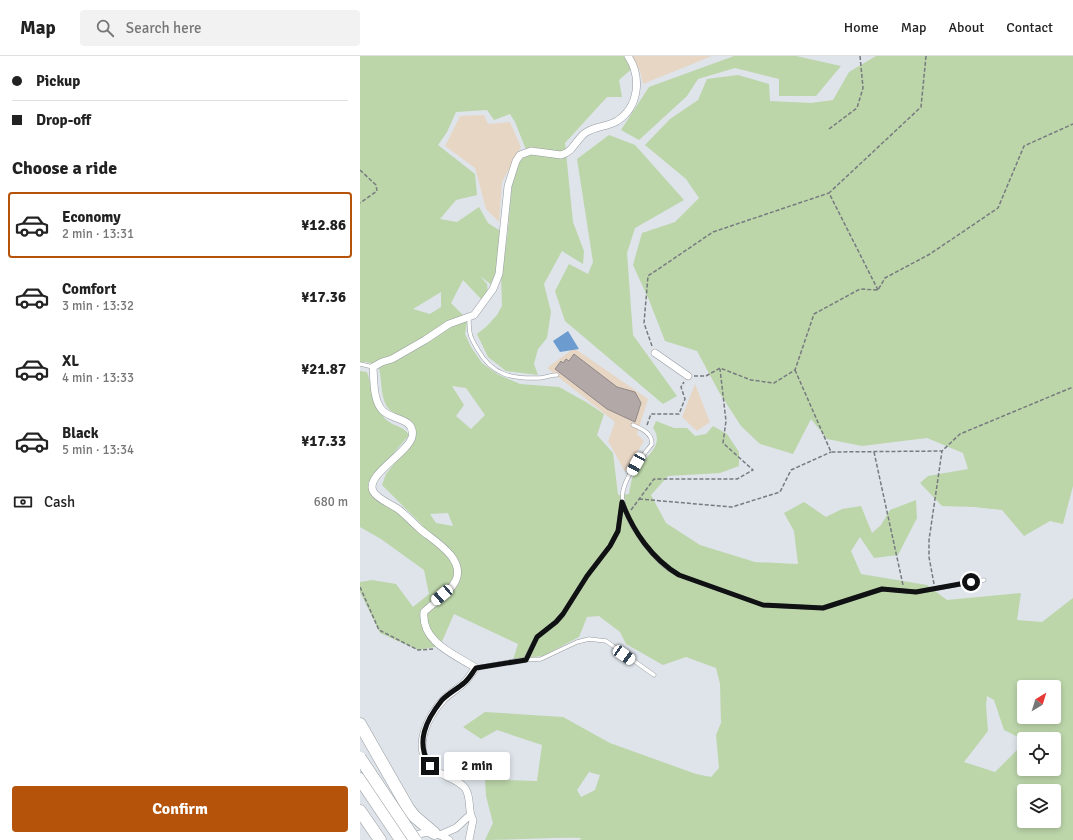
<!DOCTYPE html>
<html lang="en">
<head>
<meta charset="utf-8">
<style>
  body { margin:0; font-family:Signika,sans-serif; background:#f2f2f2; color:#222; height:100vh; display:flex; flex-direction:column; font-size:15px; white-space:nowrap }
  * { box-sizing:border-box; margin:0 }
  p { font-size:13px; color:#767676 }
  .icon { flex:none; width:22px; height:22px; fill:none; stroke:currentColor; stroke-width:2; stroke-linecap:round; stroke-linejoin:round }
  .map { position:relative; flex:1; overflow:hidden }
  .details { display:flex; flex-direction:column; background:#fff; width:360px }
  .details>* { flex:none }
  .guide { display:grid; align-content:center; height:88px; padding:0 12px; background:#fff }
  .needle { width:26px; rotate:38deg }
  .tools { position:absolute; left:657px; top:624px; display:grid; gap:8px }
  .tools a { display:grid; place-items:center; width:44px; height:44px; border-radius:4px; background:#fff; box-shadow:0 2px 6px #0003; font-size:20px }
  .end { position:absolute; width:18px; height:18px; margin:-9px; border:5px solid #0f1113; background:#fff; box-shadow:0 0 0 2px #fff }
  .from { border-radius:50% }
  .bubble { position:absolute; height:28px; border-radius:4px; background:#fff; box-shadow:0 2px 6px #0003; font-size:13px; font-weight:700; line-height:28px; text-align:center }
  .car { position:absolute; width:12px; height:24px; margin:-12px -6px; border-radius:5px; box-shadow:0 0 3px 1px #0007; background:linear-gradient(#fff 24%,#345 0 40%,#fff 0 76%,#345 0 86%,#fff 0) }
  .guide b { display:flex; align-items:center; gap:14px; height:38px; font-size:15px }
  .guide b+b { border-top:1px solid #e0e0e0 }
  .guide i { width:10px; height:10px; background:#222 }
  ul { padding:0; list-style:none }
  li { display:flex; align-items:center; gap:12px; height:66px; margin:0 8px 6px; padding:0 4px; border:2px solid transparent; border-radius:4px }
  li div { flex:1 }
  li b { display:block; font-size:15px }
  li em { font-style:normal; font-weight:700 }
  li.selected { border-color:#b45309 }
  li>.icon { width:36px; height:36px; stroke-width:1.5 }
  h2 { padding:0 12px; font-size:18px; line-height:48px }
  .pay { display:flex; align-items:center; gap:10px; height:44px; padding:0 12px; font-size:15px }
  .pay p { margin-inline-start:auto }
  .cta { display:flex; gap:8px; margin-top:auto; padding:8px 12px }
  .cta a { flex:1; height:46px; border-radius:4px; background:#b45309; color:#fff; font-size:16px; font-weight:700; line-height:46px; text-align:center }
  header { display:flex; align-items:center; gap:24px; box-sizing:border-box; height:56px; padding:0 20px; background:#fff; border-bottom:1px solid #e0e0e0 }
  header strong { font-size:19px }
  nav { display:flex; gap:22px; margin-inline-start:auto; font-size:14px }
  .search { width:280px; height:36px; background:#f2f2f2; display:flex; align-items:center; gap:10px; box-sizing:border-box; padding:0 14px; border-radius:4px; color:#767676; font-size:15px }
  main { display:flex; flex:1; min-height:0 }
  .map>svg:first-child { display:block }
</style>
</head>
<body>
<header>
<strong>Map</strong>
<div class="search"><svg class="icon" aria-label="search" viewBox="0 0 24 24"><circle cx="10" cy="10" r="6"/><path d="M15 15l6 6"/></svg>Search here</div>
<nav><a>Home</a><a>Map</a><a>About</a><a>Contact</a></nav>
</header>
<main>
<section class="details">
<div class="guide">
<b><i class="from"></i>Pickup</b>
<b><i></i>Drop-off</b>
</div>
<h2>Choose a ride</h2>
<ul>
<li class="selected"><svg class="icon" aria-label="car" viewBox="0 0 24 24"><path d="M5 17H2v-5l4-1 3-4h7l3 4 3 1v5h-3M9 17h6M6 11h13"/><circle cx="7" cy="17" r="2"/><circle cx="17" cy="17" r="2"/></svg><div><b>Economy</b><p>2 min · 13:31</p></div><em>¥12.86</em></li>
<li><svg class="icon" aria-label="car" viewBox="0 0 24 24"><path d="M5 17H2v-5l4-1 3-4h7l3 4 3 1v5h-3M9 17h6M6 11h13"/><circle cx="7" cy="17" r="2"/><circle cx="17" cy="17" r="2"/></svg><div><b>Comfort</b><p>3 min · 13:32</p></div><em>¥17.36</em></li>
<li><svg class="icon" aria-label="car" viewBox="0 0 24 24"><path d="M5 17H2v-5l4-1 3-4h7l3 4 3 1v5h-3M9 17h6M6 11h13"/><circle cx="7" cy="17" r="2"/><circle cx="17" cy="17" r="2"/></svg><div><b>XL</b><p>4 min · 13:33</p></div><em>¥21.87</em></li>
<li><svg class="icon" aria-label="car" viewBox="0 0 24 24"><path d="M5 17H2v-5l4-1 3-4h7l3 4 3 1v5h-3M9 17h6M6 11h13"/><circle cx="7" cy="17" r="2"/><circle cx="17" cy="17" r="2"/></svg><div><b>Black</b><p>5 min · 13:34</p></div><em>¥17.33</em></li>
</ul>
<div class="pay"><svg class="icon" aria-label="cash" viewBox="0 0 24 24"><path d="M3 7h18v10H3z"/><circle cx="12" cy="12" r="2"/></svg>Cash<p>680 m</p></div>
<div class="cta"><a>Confirm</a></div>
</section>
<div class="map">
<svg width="713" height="784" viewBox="0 0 713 784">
  <rect width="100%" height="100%" fill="#dee4ea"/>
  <path fill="#e8d6c5" d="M271,0H352L283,28L280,15Z
    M124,59L128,68L150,66L161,91L142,126L139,166L126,153L115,112L85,90L100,60Z
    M214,292L288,343L277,378L284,385L265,416L248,385L255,366L187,312Z
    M335,328L350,366L337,375L322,361Z"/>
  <path fill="#bcd5a9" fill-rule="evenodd" d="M0,0H266L274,11L259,24L262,41H247L205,87L213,166L224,195L223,208L202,195L184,228L191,256L187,282L178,293L174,308L178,319L146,315L128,301L117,278L127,270L137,259L142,250L141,218L147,183L152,127L161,100L167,96L155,66L150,58L134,64L127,54L96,56L87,76L78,89L115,118L117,139L96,144L80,163L97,166L119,151L128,167L142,176L140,208L133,230L120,220L127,228L128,237L121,243L103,224L91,247L105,261L107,266L105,278L111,291L122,307L137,318L160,328L199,331L226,346L244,358L237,379L253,397L258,439L269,438C270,432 271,425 273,420C280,403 307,391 293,372L296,365L314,372H327L335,380L346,378L353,370L367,378L379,396V410L360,417L308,420L291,439L306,467L340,489L395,506L438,508L434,475L424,457L444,446L466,461L482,453L501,450L512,477L521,469L530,454L556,444L557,462L538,499L514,502L500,481L491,495L501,518L567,529L587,544L661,537L657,564L682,566L713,542V784H219L222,782C189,781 157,784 125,784L133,767L126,740L125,723L177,725L182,689L137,674L121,683L103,671L125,656L203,661L250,687L336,718L351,721L359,712L356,679L361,667L360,628L356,612L326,601L303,609L266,588L260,576L239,560L227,561L219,581L183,600L153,604L158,588L94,558L80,590L58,594L20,577L0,536V526L12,524L36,528L53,551L69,538L64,514L21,483L0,471V315L7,316C12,331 15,356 28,365C37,372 42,369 49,379L8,427L12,441L59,470H63L22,429L26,418L56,380L53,369C46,364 38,360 31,355C19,345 23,323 18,309L6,306H0ZM81,236V251L70,258L53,253ZM92,330L106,332L125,359L111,373L96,360L104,349ZM88,457L93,470L76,467L70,458ZM664,631H694V661H664ZM627,640L634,644L644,674L664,684L694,683V713H664V687L635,716L604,706L628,675L626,649ZM229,716L240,719L235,734L221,741L217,734ZM664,735H694V765H664Z
    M374,0H436L481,10L456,40H419V23L375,12L338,23L327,40L279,84L261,74L289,31Z
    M516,0H713V430L703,468L690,465L664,480L642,454L614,451L582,450L560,427L568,420L608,413L603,397L567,382L502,390L467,383L451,363L433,398L400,388L381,370L359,336L337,295L305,285L289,244L273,209L282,177L315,166L339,142L326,123L285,89L310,63L338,44L347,23L378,19L409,28L410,45L451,47L473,44L489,16Z
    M249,79L275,89L324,144L275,172L267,197L273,279L317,340L303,348L205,265L195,235L209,208L228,218L233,206L217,103Z"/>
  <path fill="#6c9bcf" d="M208,275L219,293L200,296L193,285Z"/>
  <path fill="#b1a8a7" stroke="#908886" d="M214,298L257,331L275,336L281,347L275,366L247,353L195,313L201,305L203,307L206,303L209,305Z"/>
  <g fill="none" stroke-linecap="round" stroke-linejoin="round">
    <defs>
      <path id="service" d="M109,262C109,267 109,272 110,277C111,283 115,289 118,294C132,319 152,323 179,322C186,322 191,318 197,319
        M0,308L13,311
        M273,369C282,373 292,377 292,388C281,402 267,417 263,435C258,457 289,497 306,511C310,514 315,517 319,519L403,549L463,552L522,533L556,536L624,524
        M165,604L177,581L196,566L203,558L227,520L250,490L258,475L262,447
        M116,612L159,604L181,603L217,586L229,583L246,585L294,619"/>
      <path id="minor" d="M295,297L328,320
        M80,779L96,772L110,759
        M50,782C63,774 77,776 89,784
        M109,784L113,764C107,754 112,742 105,732C96,721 78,720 69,709C53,689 68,660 84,643C90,637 98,633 105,626C109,622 112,616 116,612C94,598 61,586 64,556C74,546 90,537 96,524C105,502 74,485 60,473C53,467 46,459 38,453C31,448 17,443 13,435C5,419 48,397 52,381C56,362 32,364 23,355C13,345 14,325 13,311L22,306L32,303L65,284L89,268L114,259L133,233L139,218L148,130L156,105L160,99L171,95L201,99C213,96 216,84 225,77C235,70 247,71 257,65C279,51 282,21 268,0"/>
      <path id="trunk" d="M0,668L48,752L54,760L74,777
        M0,723L41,784
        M0,755L20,784"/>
    </defs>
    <use href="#service" stroke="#969ba0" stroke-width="4.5"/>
    <use href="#minor" stroke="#969ba0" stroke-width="8"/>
    <use href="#trunk" stroke="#969ba0" stroke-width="13"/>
    <path stroke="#777b7f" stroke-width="1.5" stroke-dasharray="4 2" stroke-linecap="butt" d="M469,73L497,52L503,32L500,0
      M0,114L16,129L17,135L0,147
      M518,234L469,137L561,51L566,0
      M292,290L284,267L288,220L353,176L469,137
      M435,314L471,396L582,395L600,378L713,331
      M334,320H346L360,312L391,324L414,327L435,314L454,258L500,233L518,234L525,222L570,198L638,152L664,90L713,68
      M287,369L291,358H319L325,343L321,331L324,326
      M514,396L543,529
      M279,443L372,451L420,436L431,414L471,396
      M271,454L294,423H377L393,414L363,387L366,365L360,313
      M574,528L569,501V484L582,395
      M0,531L19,574L58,594L73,593"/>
    <use href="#service" stroke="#fff" stroke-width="3.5"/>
    <use href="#minor" stroke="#fff" stroke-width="7"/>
    <use href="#trunk" stroke="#fff" stroke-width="12"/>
    <defs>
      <path id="trunk-bridge" d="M0,702L55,784"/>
    </defs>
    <use href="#trunk-bridge" stroke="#969ba0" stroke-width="13" stroke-linecap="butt"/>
    <use href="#trunk-bridge" stroke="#fff" stroke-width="12"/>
  </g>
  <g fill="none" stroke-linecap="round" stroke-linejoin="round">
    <path stroke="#0f1113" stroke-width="5" d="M70,710C55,686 66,664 82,644C89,637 97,633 104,627C109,623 112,617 116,612L166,604L177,581L196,566L203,558L227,520L250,490L258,475L262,446C273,475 292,503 319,519L403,549L463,552L522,533L556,536L611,526"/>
  </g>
</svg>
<div class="tools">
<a><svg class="needle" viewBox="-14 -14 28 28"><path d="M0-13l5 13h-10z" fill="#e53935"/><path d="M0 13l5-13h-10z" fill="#767676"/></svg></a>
<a><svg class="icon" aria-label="locate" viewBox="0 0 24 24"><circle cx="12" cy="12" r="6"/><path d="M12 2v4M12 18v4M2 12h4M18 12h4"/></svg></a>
<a><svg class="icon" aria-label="layers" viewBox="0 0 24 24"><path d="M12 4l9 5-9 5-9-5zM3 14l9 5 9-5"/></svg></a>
</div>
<i class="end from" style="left:611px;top:526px"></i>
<i class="end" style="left:70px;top:710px"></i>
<div class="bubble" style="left:84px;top:696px;width:66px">2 min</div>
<i class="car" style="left:276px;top:408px;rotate:209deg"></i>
<i class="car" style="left:82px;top:539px;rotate:229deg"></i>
<i class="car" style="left:264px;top:599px;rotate:125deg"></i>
</div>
</main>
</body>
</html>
